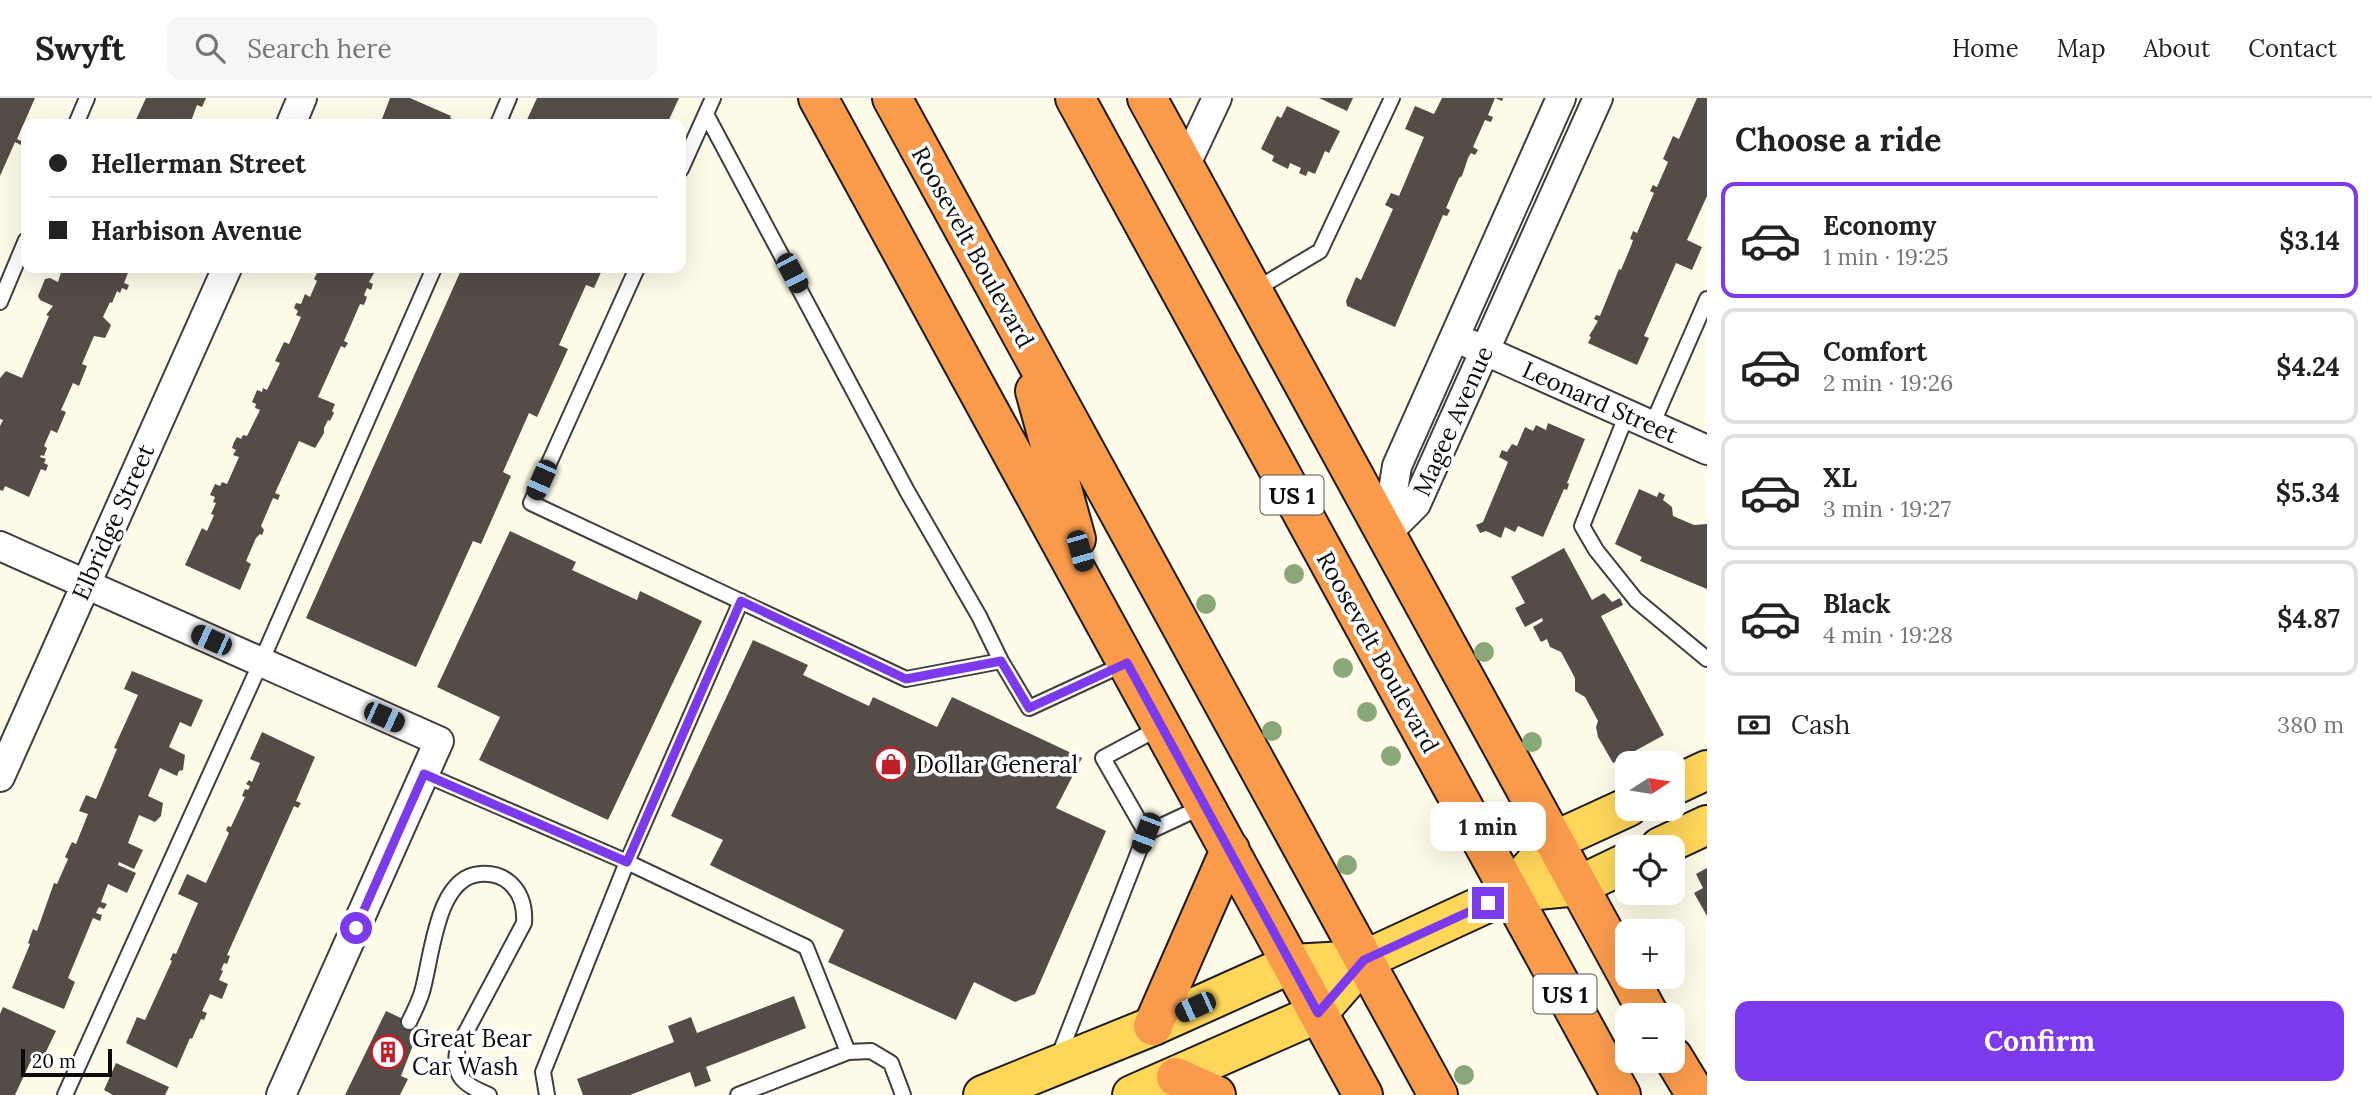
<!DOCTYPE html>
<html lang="en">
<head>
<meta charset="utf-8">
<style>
  body { margin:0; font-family:Lora,serif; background:#f6f6f6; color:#222; height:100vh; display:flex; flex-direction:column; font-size:26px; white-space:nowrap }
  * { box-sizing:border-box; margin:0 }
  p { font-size:23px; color:#767676 }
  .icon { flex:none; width:38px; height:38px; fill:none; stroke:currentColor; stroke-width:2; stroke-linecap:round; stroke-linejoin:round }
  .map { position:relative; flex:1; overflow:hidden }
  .details { display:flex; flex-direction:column; background:#fff; width:665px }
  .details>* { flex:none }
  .banner { position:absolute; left:21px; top:21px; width:665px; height:154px; border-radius:14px; box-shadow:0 7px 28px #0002; display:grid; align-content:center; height:154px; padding:0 28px; background:#fff }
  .needle { width:46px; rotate:78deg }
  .tools { position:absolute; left:1615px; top:653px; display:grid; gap:14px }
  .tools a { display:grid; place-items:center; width:70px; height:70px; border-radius:14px; background:#fff; box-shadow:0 7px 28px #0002; font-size:35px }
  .scale { position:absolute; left:21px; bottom:18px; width:91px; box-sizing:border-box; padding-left:7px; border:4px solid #0b0b0b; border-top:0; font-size:19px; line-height:24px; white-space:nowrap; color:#0b0b0b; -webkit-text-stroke:5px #fff; paint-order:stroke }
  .end { position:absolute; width:32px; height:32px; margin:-16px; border:9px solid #7c3aed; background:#fff; box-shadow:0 0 0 4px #fff }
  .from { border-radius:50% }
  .bubble { position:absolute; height:49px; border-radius:14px; background:#fff; box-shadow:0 7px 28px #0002; font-size:23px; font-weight:800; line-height:49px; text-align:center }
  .car { position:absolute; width:21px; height:42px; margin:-21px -10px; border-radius:9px; box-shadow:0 0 5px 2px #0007; background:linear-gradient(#222 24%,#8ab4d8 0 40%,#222 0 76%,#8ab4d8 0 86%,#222 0) }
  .banner b { display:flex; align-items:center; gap:24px; height:66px; font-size:26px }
  .banner b+b { border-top:2px solid #e0e0e0 }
  .banner i { width:18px; height:18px; background:#222 }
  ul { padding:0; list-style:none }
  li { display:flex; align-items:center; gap:21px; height:116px; margin:0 14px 10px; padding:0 14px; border:4px solid #e0e0e0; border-radius:14px }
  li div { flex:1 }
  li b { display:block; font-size:26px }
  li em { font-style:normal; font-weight:800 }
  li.current { border-color:#7c3aed }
  li>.icon { width:63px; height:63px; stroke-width:1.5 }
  h2 { padding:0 28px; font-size:32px; line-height:84px }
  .pay { display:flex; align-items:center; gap:18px; height:77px; padding:0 28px; font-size:26px }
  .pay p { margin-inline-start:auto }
  .primary-button { display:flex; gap:14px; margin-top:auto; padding:14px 28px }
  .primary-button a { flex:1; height:80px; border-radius:14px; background:#7c3aed; color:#fff; font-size:28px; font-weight:800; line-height:80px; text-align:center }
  header { display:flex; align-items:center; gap:42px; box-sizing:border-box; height:98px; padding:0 35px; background:#fff; border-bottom:2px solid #e0e0e0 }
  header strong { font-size:33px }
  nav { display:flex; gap:38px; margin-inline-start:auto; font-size:24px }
  .search { width:490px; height:63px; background:#f6f6f6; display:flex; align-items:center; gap:18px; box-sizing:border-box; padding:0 24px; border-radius:14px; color:#767676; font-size:26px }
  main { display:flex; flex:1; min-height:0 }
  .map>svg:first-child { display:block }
</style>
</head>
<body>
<header>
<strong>Swyft</strong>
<div class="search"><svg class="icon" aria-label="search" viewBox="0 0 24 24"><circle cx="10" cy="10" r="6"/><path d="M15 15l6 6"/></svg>Search here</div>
<nav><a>Home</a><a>Map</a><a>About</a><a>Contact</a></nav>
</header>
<main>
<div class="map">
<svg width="1707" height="997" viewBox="0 0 1707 997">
  <rect width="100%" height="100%" fill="#fffbe9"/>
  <path fill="#544c47" d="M0,0H35L17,41L23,44L21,47L15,44L0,78Z
    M146,0H206L202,9L197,7L190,26H134Z
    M390,0H410L451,18L450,20L463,26H386L387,23L382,21Z
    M537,0H679L667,26H525Z
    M1319,0H1353L1347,13Z
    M1442,0H1503L1502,3L1495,0L1488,17L1493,19L1491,24L1485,22L1473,49L1478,52L1475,57L1471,55L1468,60L1462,78L1459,80L1446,110L1450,112L1447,118L1443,117L1395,229L1347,208L1346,203L1356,179L1361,182L1393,111L1385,107L1391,95L1399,98L1424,39L1405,31L1415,8L1434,16Z
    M1697,0H1707V98L1687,142L1702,149L1692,172L1676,165L1644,238L1649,240L1637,267L1588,245L1591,239L1589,238L1598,223L1594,221L1596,217L1600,218L1619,171L1621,172L1631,148L1633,142L1630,141L1633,133L1637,135L1654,95L1650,93L1653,87L1657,89L1668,64L1663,61L1673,38L1679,41Z
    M1287,8L1340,33L1329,55L1325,53L1315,76L1308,73L1306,78L1299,75L1301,70L1290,65L1288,71L1272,63L1274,58L1261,51L1277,18L1281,20Z
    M71,170H125L123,173L128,175L124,185L129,187L127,192L122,190L120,195L117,193L112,205L110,204L103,219L111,227L108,234L105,240L94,238L82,266L87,268L79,288L73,285L61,312L66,314L57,335L51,332L44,348L47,350L44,358L41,357L40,359L46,361L44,365L48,367L46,373L41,371L29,399L5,388L3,393L0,392V328L3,322L0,321V280L6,273L22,280L49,218L46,217L53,208L40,202L38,198L45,181L50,180L58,184L62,171L69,174Z
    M315,170H377L369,184L373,186L371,192L367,190L364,197L367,199L364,207L360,206L344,243L348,245L345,250L341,248L318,299L335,306L332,313L334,315L330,323L328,322L324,330V335L315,350L299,343L275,395L280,397L278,402L273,400L261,428L264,432L262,437L260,436L256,440L246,463L251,466L240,492L185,467L202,430L207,433L214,417L211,416L216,405L213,404L215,399L210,397L215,386L220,388L222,384L227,386L239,359L233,357L236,352L232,350L234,344L237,339L241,341L243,337L247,338L260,312L255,310L256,306L252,304L257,292L262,294L263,290L267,292L280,265L275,263L284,244L289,246L301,219L296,217L298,213L294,210L296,205L301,206L305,196L310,199L317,183L314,181L318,173H321Z
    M462,170H603L594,190L586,187L559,247L568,251L537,319L529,315L503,374L511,378L481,446L473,443L416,569L306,520Z
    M1548,325L1585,341L1567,385L1569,386L1567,392L1564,391L1543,439L1518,428L1515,434L1505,429L1501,440L1486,433L1480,435L1476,427L1483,424L1508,364L1499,359L1502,352L1507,354L1512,346L1517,348L1525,329L1533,333L1536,327L1546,332Z
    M1639,391L1657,399L1659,394L1665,397L1663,402L1672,409L1673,418L1694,427L1707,426V491L1640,463L1642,459L1615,446Z
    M510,433L576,464L572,472L637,502L640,493L702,523L608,722L479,662L500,619L437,589Z
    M1564,450L1592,502L1604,495L1612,504L1620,500L1623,507L1601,518L1664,637L1613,665L1598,639L1596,629L1598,623L1585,599L1575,593V580L1561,554L1550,549L1547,541L1541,544L1533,529L1543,523L1542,520L1525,529L1515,510L1525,505L1511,479Z
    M753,542L808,567L803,577L869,608L873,599L937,629L952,599L1082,660L1056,710L1106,733L1035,896L1015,904L974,884L956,922L828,864L844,832L710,767L723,742L671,718Z
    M132,573L203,602L191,629L180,624L169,649L185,657L183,672L179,673L177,678L160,670L148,698L163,705L161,718L155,724L139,717L128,745L143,752L134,771L119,764L118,767L136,775L127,795L108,786L101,804L107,806L104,811L99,809L96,815L102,817L100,823L93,820L68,880L75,884L64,911L12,890L30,846L28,845L33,831L37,833L54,785L57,786L68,761L65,759L72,744L76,746L88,716L79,713L86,697L96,701L117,651L114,650L138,597L124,591Z
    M262,634L315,659L296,703L301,705L298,710L294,708L227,857L230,858L227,866L224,865L221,872L223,873L219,882L228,886L222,901L210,896L202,913L207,915L204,922L201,921L192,941L190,940L177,970L126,945L137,919L145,922L172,863L170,862L173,855L176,856L198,805L178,796L187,776L206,785L229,735L226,732L228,728L231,729L245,699L242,698L245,691L248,692L250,688L246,686L249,682L252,684L260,665L250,661Z
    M1707,770V818L1694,795L1703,790L1696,776Z
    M794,898L806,930L706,969L711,983L695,989L690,974L630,997H583L577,981L674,944L668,928L691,919L697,935Z
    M3,909L56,933L43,960L34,956L15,997H0V916Z
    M386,913L420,929L401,978L408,981L400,997H345Z
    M116,965L169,989L165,997H113L104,992Z"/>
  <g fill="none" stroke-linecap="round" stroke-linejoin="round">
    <defs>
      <path id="lane" d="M76,26L87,0
        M498,26L509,0
        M681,71L713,0
        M637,170L531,405L906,581L1001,563L979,518L907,393L706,16
        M1253,193L1320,153L1392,0
        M0,204L26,142
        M1627,316L1582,428L1596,452L1636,502L1707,561
        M1652,327L1707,201
        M1001,563L1029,610L1124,566
        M424,676L627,764L741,503
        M1146,735L1103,660L1161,629
        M409,924C414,914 419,904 422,894C432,860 436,779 480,776C491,775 502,778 510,785C522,796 525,810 524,825L458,949C451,978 464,987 489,997
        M848,954L871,953L891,965L903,997
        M1058,960L1146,735L1204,708
        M65,997L261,564L434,170
        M547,997L543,974L627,764L806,849L848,954L738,997"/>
      <path id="street" d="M291,26L302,0
        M1185,68L1217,0
        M1470,246L1707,352
        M1386,436L1416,406L1598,0
        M1386,436L1397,368L1561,0
        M0,448L439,643L281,997
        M0,679L227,170"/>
      <path id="primary" d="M1673,688L1707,672
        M1660,749L1707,727
        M1509,795L1554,743L1628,709
        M983,997L1153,928L1291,866L1364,862L1509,795L1578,788L1628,764
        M1132,997L1318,915L1364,862"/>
      <path id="highway" d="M818,0L1363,997
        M892,0L1438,997
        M1075,0L1621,997
        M1147,0L1628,878
        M1035,293L1076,441
        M1628,878L1649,917
        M1153,928L1230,752
        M1673,959L1696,997
        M1176,979L1216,997"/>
    </defs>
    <use href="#lane" stroke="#3e3e3e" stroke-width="18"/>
    <use href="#street" stroke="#3e3e3e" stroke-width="32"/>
    <use href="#primary" stroke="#1c1c1c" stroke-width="42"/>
    <use href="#highway" stroke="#1c1c1c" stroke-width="42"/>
    <use href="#lane" stroke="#fff" stroke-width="14"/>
    <use href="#street" stroke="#fff" stroke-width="28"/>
    <use href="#primary" stroke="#fed65a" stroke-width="38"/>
    <use href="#highway" stroke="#fa9b4c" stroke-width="38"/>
  </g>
  <g fill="#8aa877">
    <circle cx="1294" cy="476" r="10"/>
    <circle cx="1206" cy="506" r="10"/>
    <circle cx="1484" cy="554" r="10"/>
    <circle cx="1343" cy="570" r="10"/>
    <circle cx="1367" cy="614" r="10"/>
    <circle cx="1272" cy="633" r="10"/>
    <circle cx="1532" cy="644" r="10"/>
    <circle cx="1391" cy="658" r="10"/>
    <circle cx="1347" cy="767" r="10"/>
    <circle cx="1464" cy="977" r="10"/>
  </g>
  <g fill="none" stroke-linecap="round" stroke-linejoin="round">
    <path stroke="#7c3aed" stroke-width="9" d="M356,830L424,676L627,764L741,503L906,581L1001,563L1029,610L1127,565L1318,915L1364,862L1488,805"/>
  </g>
  <defs>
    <symbol id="shop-ring" viewBox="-11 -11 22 22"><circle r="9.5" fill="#fff" stroke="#bf1f27" stroke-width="1.5"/><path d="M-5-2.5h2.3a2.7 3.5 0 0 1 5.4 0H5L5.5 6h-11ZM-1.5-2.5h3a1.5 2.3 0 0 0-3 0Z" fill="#bf1f27"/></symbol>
    <symbol id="building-ring" viewBox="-11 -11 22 22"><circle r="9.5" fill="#fff" stroke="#bf1f27" stroke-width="1.5"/><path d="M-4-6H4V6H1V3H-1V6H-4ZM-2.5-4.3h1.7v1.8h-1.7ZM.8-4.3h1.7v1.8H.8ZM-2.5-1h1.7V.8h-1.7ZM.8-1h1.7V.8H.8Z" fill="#bf1f27"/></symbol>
  </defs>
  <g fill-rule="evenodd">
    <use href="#shop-ring" x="872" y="647" width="38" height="38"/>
    <use href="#building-ring" x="369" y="935" width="38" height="38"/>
  </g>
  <g text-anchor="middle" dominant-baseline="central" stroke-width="7" stroke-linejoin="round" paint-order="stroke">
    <g fill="#fff" stroke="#545454" stroke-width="2">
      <rect x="1260.5" y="377.5" width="63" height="39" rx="5"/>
      <rect x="1533.5" y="876.5" width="63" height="39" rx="5"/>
    </g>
    <g font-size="23" font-weight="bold" fill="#0b0b0b">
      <text x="1292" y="397">US 1</text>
      <text x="1565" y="896">US 1</text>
    </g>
    <g font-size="24" fill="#0b0b0b" stroke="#fff">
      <text transform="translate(973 149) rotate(61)">Roosevelt Boulevard</text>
      <text transform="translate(1600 304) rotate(24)">Leonard Street</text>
      <text transform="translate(1453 323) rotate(-66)">Magee Avenue</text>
      <text transform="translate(113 424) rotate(-66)">Elbridge Street</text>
      <text transform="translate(1378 554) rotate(61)">Roosevelt Boulevard</text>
    </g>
    <g font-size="24" fill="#0b0b0b" stroke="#fff" text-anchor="start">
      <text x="916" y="666">Dollar General</text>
      <text x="412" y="940">Great Bear<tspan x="412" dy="28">Car Wash</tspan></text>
    </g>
  </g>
</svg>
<div class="tools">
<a><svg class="needle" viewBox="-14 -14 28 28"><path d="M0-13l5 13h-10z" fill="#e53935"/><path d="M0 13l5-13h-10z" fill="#767676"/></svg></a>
<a><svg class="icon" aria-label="locate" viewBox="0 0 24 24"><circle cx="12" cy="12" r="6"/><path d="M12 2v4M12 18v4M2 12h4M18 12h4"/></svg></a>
<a>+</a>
<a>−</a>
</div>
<div class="scale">20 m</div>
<i class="end from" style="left:356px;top:830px"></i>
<i class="end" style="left:1488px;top:805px"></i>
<div class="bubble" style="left:1430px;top:704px;width:116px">1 min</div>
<i class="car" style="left:792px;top:175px;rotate:152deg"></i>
<i class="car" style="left:541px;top:382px;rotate:204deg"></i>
<i class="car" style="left:1080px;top:453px;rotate:164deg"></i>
<i class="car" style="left:211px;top:542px;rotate:294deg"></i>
<i class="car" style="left:384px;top:619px;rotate:114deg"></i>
<i class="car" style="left:1146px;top:735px;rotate:201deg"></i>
<i class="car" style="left:1195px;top:909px;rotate:246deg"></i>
<div class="banner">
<b><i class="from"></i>Hellerman Street</b>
<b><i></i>Harbison Avenue</b>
</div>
</div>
<section class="details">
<h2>Choose a ride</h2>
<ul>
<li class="current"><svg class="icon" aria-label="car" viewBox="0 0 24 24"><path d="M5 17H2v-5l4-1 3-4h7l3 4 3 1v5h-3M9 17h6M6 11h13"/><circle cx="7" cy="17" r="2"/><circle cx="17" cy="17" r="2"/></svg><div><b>Economy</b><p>1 min · 19:25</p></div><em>$3.14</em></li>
<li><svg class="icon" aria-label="car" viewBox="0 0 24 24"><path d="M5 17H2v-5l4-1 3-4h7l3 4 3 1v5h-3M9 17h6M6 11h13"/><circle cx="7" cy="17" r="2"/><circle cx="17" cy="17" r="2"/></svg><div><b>Comfort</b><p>2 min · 19:26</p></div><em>$4.24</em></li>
<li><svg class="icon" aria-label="car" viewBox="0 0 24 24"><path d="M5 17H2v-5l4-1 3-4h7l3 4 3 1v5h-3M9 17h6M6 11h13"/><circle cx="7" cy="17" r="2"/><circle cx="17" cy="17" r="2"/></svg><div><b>XL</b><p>3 min · 19:27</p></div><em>$5.34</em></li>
<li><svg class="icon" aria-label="car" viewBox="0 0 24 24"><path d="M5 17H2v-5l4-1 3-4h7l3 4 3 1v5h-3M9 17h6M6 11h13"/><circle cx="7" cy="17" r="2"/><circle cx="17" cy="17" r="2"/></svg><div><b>Black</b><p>4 min · 19:28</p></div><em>$4.87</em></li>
</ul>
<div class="pay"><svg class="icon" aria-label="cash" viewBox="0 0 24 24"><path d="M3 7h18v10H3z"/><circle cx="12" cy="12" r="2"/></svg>Cash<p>380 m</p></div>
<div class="primary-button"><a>Confirm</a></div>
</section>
</main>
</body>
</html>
